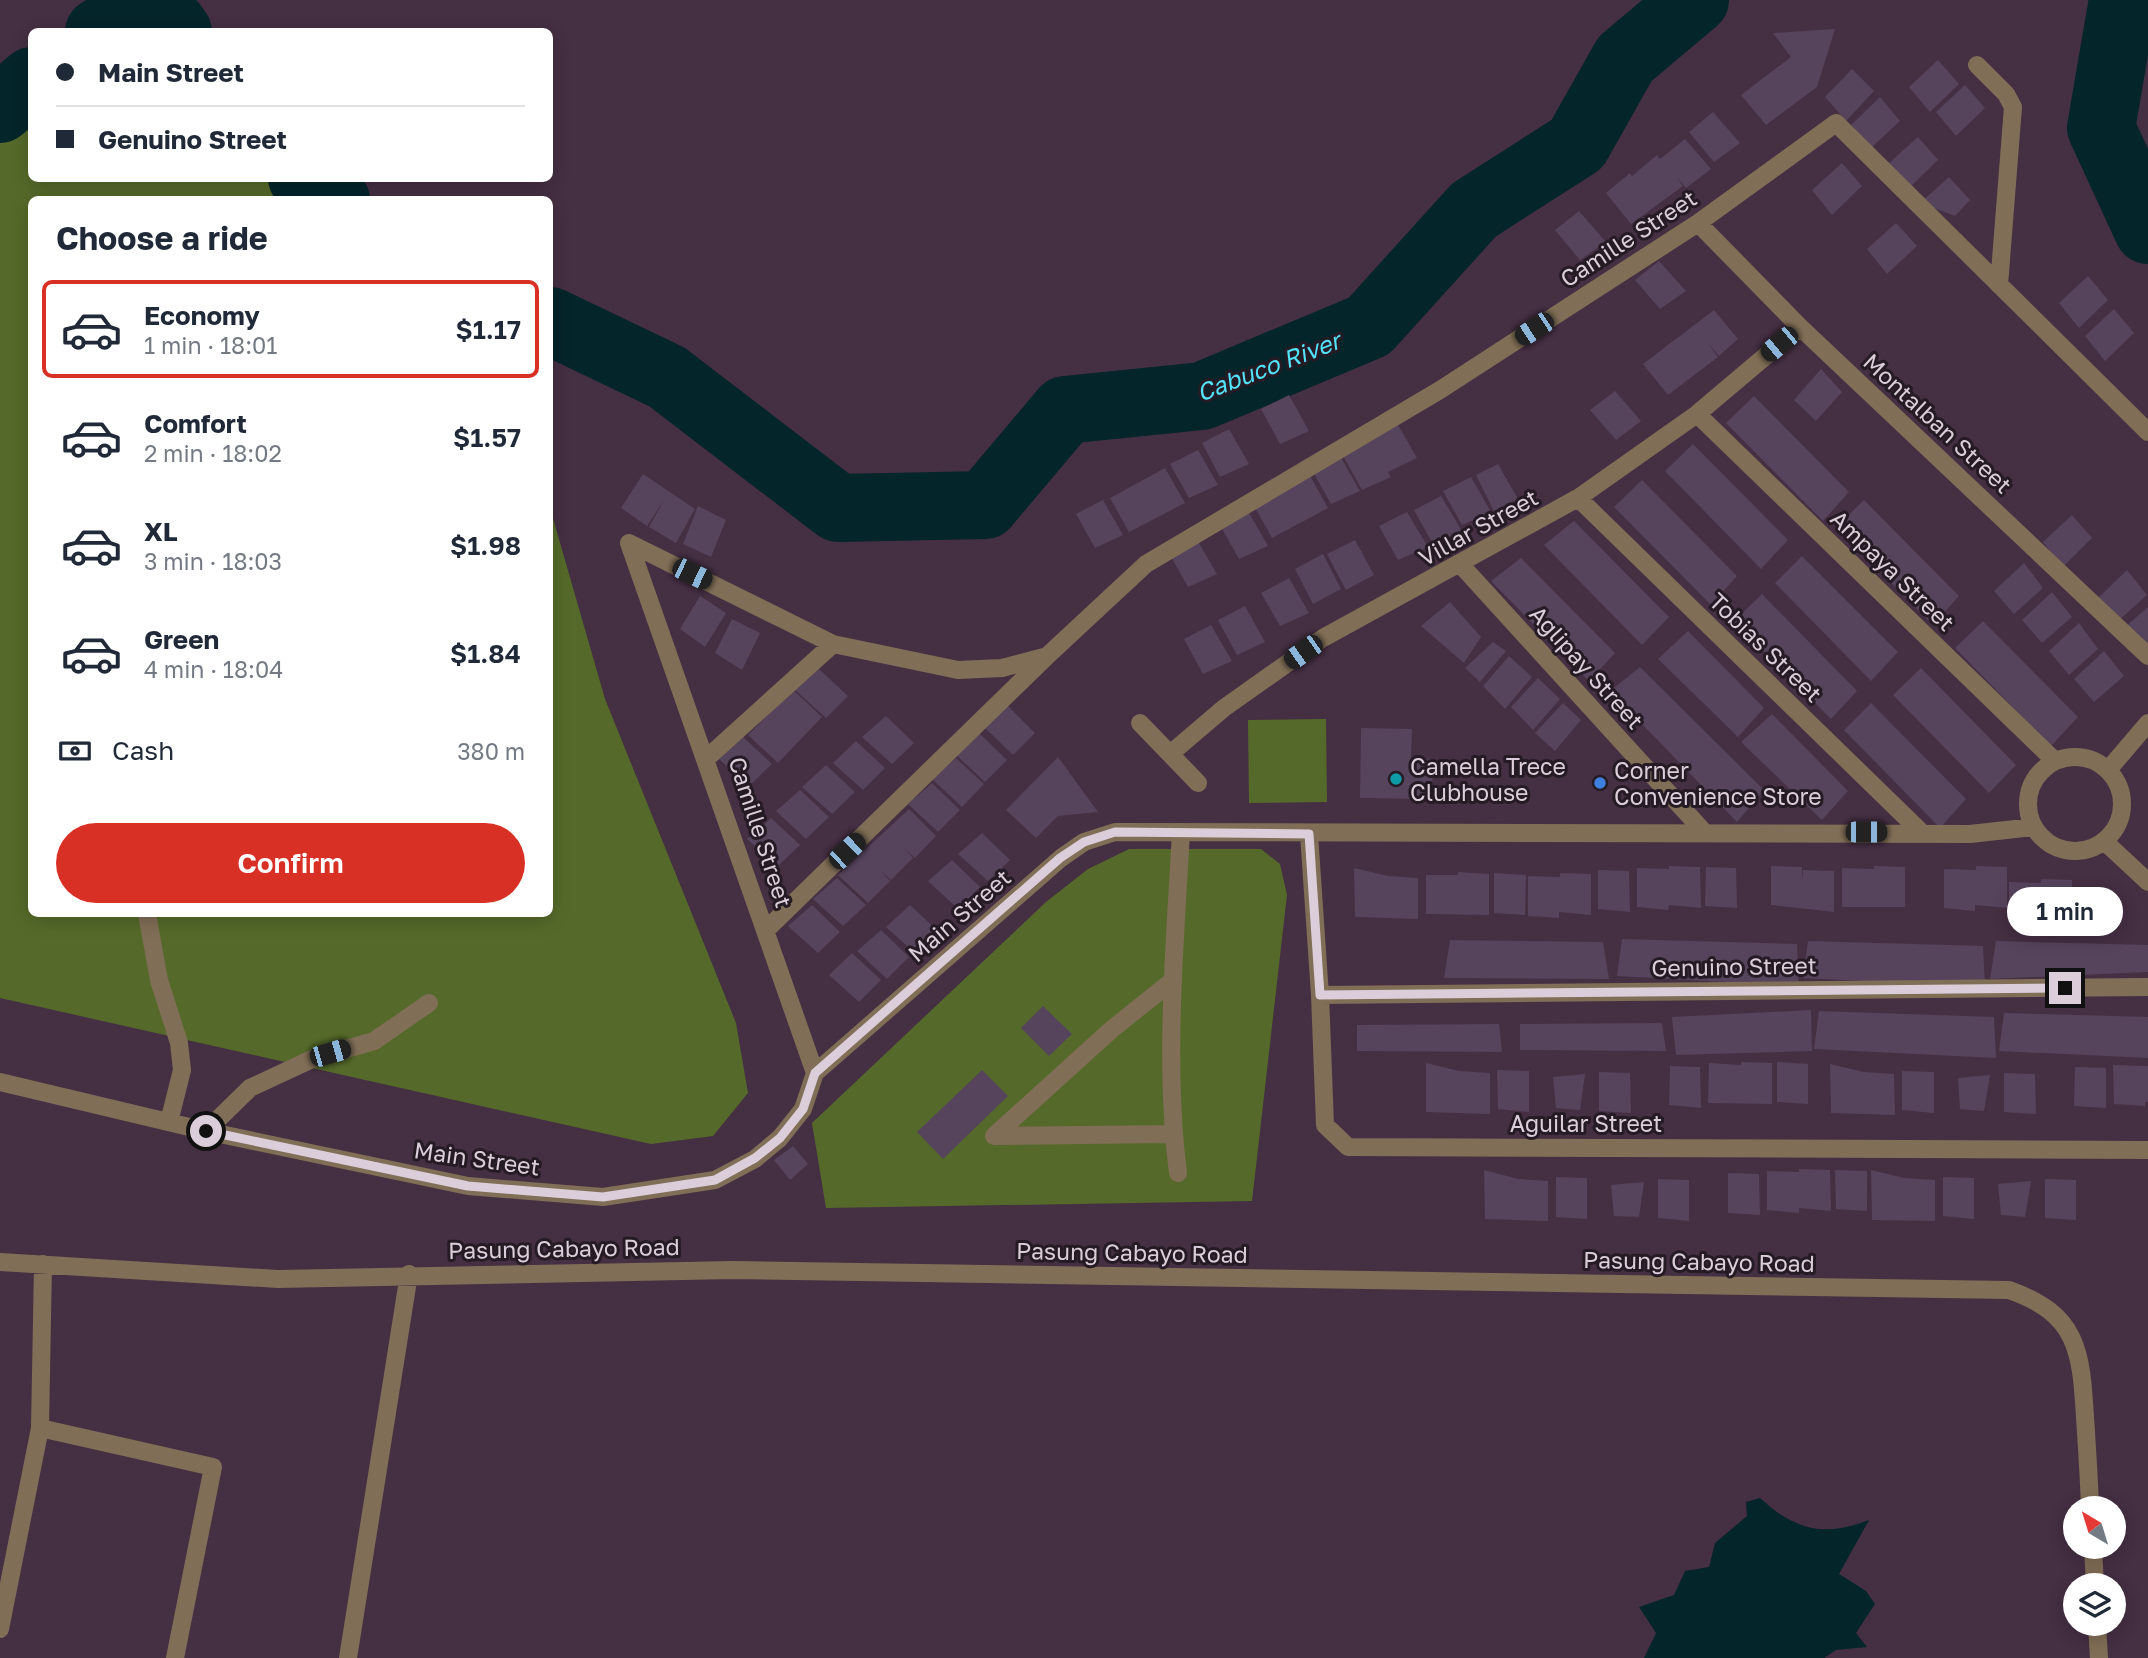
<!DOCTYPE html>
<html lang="en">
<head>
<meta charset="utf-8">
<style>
  body { margin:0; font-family:"Golos Text",sans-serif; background:#f6f6f7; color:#1f2937; height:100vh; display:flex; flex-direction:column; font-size:26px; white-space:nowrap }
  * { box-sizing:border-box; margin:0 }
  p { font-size:23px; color:#747a83 }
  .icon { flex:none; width:38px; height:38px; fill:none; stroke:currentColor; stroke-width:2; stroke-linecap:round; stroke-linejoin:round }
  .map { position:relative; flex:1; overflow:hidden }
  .side { position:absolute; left:28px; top:196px; width:525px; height:721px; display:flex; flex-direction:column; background:#fff; border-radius:10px; box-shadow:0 4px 18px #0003 }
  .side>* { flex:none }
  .hud { position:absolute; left:28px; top:28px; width:525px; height:154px; border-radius:10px; box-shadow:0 4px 18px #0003; display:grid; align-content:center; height:154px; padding:0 28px; background:#fff }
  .needle { width:46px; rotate:322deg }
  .fabs { position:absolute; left:2063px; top:1496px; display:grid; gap:14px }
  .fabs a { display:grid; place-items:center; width:63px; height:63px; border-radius:50%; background:#fff; box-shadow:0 4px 18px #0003; font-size:35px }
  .end { position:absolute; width:32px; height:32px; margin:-16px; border:9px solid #dbcdd9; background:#111; box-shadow:0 0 0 4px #111 }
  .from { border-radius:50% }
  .bubble { position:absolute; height:49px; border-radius:24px; background:#fff; box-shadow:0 4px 18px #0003; font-size:23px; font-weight:600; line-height:49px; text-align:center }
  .car { position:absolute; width:21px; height:42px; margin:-21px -10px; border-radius:9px; box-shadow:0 0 5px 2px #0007; background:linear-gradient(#222 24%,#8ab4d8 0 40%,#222 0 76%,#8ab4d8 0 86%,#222 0) }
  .hud b { display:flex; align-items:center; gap:24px; height:66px; font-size:26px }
  .hud b+b { border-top:2px solid #e0e1e3 }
  .hud i { width:18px; height:18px; background:#1f2937 }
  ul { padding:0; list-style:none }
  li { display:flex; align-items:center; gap:21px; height:98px; margin:0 14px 10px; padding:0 14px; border:4px solid transparent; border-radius:10px }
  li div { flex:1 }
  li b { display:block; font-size:26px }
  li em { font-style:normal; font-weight:600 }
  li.active { border-color:#d93025 }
  li>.icon { width:63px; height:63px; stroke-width:1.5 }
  h2 { padding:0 28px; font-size:32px; line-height:84px }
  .pay { display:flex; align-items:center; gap:18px; height:77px; padding:0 28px; font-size:26px }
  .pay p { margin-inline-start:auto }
  .action { display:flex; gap:14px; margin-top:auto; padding:14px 28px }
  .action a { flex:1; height:80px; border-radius:42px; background:#d93025; color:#fff; font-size:28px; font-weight:600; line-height:80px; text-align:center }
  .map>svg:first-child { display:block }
</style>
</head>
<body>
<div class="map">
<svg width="2148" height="1658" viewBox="0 0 2148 1658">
  <rect width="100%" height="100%" fill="#452f43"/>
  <path fill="#556a2a" d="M125,16L172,24L178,31H99Z
    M31,81L32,178L302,179L336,199L32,200V914H550V508L605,699L736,1023L748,1093L713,1136L651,1144L0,998V109Z
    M1326,719L1327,802L1249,803L1248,720Z
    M1129,849H1261L1280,864L1287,895L1252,1201L826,1208L812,1123L1046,902L1088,869Z"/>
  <path fill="#04252a" d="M1760,1498C1795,1531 1825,1537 1869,1520L1839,1574L1866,1591L1875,1604L1856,1633L1867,1647L1836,1650L1824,1658H1644L1656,1633L1639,1607L1674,1595L1685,1571L1709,1567L1715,1543L1747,1516L1746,1502Z"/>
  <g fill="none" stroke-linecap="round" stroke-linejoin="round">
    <path stroke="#04252a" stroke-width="68" d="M2123,0L2101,128L2148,230
      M99,32L125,16L172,24L178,32
      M0,109L32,81
      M302,178L336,200
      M550,321L667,377L838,508L985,505L1065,410L1202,396L1369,326L1474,210L1577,144L1625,59L1695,0"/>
  </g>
  <path fill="#56445c" d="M1835,29L1817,87L1766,125L1741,95L1791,57L1773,33Z
    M1938,60L1959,84L1930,112L1909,87Z
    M1852,69L1874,91L1846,121L1825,97Z
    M1965,85L1985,108L1956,136L1936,112Z
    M1880,97L1900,121L1870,149L1851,125Z
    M1713,112L1740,143L1714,162L1689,132Z
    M1918,137L1938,160L1909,188L1889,163Z
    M1685,139L1711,169L1686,188L1676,176L1683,186L1631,224L1606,193L1630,173L1632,176L1657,155L1660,159Z
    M1842,163L1862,186L1832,215L1812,190Z
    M1949,177L1970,200L1955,216L1920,203Z
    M1579,211L1606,242L1580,260L1555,230Z
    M1896,223L1917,246L1887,274L1867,249Z
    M1659,261L1686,291L1660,309L1635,280Z
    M2088,276L2108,300L2079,328L2059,303Z
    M2114,309L2134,333L2105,361L2085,336Z
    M1714,310L1738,339L1719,356L1707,342L1718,357L1668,395L1643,364Z
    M1821,369L1842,392L1816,421L1794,400Z
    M1615,391L1641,421L1616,440L1590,410Z
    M1289,395L1309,431L1280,444L1261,409Z
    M1754,396L1849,492L1823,521L1726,423Z
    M1397,423L1417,458L1388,472L1391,477L1362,490L1343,456L1371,441L1369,438Z
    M1229,429L1249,464L1220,477L1202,443Z
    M1693,444L1788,540L1761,569L1665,471Z
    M1198,450L1218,485L1189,498L1170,464Z
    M1340,456L1360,491L1331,504L1312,470Z
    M1498,464L1518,499L1494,511L1476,475Z
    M1165,468L1185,503L1129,532L1110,498Z
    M1308,472L1328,508L1272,538L1253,504Z
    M643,474L695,509L676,543L649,527L664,500L647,526L621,508Z
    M1471,477L1491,512L1462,525L1443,491Z
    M1642,480L1737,576L1711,605L1614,507Z
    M1441,496L1462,531L1433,544L1414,510Z
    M1103,500L1123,535L1095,548L1076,514Z
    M1864,500L1959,596L1933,625L1836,527Z
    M698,506L726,520L711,557L683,544Z
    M1248,511L1268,546L1239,559L1220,525Z
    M1407,512L1428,547L1398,560L1379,526Z
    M2072,515L2092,538L2063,567L2043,542Z
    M1574,521L1669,617L1642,645L1544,545Z
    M1196,538L1217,574L1188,587L1169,553Z
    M1355,540L1374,575L1346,590L1327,554Z
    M1323,554L1341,589L1313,604L1295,569Z
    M1802,556L1898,652L1871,681L1775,583Z
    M1521,558L1615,653L1589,681L1491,581Z
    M2024,563L2043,588L2014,614L1994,591Z
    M2127,570L2147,595L2117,622L2098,598Z
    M1289,578L1309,613L1280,626L1261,593Z
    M2052,592L2072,617L2042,643L2022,620Z
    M1762,594L1857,691L1831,719L1734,621Z
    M700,596L726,613L705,647L680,629Z
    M1450,602L1481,637L1464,663L1421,626Z
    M1245,606L1265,642L1237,655L1218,620Z
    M2148,607V649L2124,628Z
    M732,619L760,633L742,670L715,653Z
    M1983,621L2078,717L2051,746L1955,648Z
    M2079,623L2098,649L2069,675L2049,651Z
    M1211,625L1232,661L1203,674L1184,639Z
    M1688,631L1764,708L1738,737L1658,659Z
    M1493,642L1506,651L1480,682L1465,668Z
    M2104,651L2124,676L2094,702L2074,679Z
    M1509,656L1532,677L1505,709L1483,686Z
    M1640,667L1764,790L1737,822L1610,691Z
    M1921,668L2016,765L1989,793L1893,695Z
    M819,669L848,696L826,718L795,690Z
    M1538,678L1560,699L1533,730L1511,707Z
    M793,690L822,717L778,763L748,735Z
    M1563,703L1581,720L1555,751L1535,733Z
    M1871,703L1966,799L1940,828L1844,730Z
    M1007,705L1035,733L1013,755L984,727Z
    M1772,714L1848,791L1822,820L1741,742Z
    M886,716L914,743L892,764L862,737Z
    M1361,728L1412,729L1411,758L1433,759L1432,799L1360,798Z
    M979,733L1007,760L985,782L955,754Z
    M743,737L772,764L749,786L719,759Z
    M856,741L885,768L863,790L833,763Z
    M1058,757L1098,812L1058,816L1036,838L1006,810Z
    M956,758L984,784L962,807L932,779Z
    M826,765L855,792L832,814L802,787Z
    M932,783L960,810L938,832L908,804Z
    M800,790L829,817L806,839L776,811Z
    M909,809L936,836L915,858L905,849L913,858L891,880L881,871L890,881L868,903L838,875Z
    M771,818L800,845L777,867L747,839Z
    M982,833L1010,860L988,881L958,854Z
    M952,860L980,887L958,909L928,881Z
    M1669,866L1700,867L1701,908L1669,905L1668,910L1637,907V868L1669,869Z
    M1771,866L1802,867V879L1803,870L1834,871V912L1771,905Z
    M1874,866L1905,867V907H1842V868L1874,869Z
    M1976,866L2007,867V908L1975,905V911L1944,908V869L1976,870Z
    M1706,867L1736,868L1737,908L1705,906Z
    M1354,868L1388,876L1418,878V919L1355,917Z
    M1598,870L1629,871L1630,912L1598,909Z
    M1458,872L1489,874V915L1426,914V875H1458Z
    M1494,873L1526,875L1525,915L1494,913Z
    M1560,873L1591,874V915L1559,912V918L1528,916V876L1560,877Z
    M837,878L866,905L843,926L813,899Z
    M2041,879L2072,880V920L2041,918V924L2009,921V882L2041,883Z
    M812,905L840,932L818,953L788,926Z
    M910,905L939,932L916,954L886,927Z
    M881,930L909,957L887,979L857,951Z
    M1622,939L1797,944L1799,986L1617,976Z
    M1450,940L1603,942L1609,979L1444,978Z
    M1808,941L1983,946L1985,987L1803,978Z
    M1996,941L2148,945V972L1990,979Z
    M852,953L881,980L859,1002L829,975Z
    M1043,1006L1072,1034L1049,1056L1021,1028Z
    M1811,1010L1812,1051L1676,1055L1672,1017Z
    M1819,1011L1994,1017L1996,1058L1814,1049Z
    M2004,1013L2148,1017V1058L1999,1051Z
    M1662,1023L1666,1051L1520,1050V1024Z
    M1499,1024L1502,1052L1357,1051V1025Z
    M1741,1062L1772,1063V1104L1708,1103L1709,1063L1741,1065Z
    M1777,1062L1808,1064V1104L1777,1102Z
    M1426,1063L1459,1071L1490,1073V1114L1426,1112Z
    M1830,1064L1864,1072L1894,1074L1895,1115L1831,1113Z
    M2113,1065L2148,1066V1102H2145V1106L2114,1104Z
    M1670,1066L1700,1067L1701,1108L1669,1105Z
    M2075,1067L2106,1068V1108L2074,1106Z
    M982,1070L1008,1096L943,1159L917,1132Z
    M1497,1070L1529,1071V1112L1498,1109Z
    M1902,1071L1934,1072V1113L1902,1110Z
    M1599,1072L1630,1073L1631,1113L1599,1111Z
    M2004,1073L2035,1074L2036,1114L2004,1112Z
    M1585,1074L1580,1110L1556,1108L1553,1077Z
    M1990,1075L1984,1111L1960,1109L1958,1078Z
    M793,1146L808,1164L790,1180L774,1160Z
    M1799,1169L1830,1170L1831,1211L1799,1208V1213L1767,1210V1171L1799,1172Z
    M1484,1170L1518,1179L1548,1181V1221L1485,1219Z
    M1835,1170L1867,1171V1211L1836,1209Z
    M1871,1170L1904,1178L1935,1180V1221L1872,1220Z
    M1728,1173L1759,1174L1760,1215L1728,1213Z
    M1556,1177L1587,1178V1219L1556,1217Z
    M1943,1177L1974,1178V1219L1943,1216Z
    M1658,1179L1689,1180V1221L1658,1218Z
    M2045,1179L2076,1180V1220L2045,1218Z
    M2031,1181L2025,1217L2001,1215L1998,1184Z
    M1644,1182L1639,1217L1614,1216L1611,1185Z"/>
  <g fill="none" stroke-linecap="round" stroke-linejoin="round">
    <path stroke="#816e56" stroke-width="18" d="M1977,65L2006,94L2013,107L1999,285
      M1698,223L1800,327L2148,656
      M1697,414L2055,761
      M1578,498L1920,831
      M1461,565L1705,833
      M1140,723L1198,783
      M1170,754L1224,708L1323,638L1578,498L1697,414L1800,327
      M2028 804a47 47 0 1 1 94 0a47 47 0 1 1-94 0Z
      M707,758L833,644
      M2108,770L2148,723
      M1309,834L1320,995L1325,1125L1348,1147L2148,1150
      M2104,841L2148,882
      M147,914L159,980L179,1043L182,1070L169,1122
      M767,929L1046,657L1146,564L1440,390L1698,223L1836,123L2148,432
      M1172,981L1111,1030L994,1136L1173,1134
      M1320,995L2148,987
      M815,1073L629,543L833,644L958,670L1002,668L1044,657
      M0,1082L206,1131L468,1186L603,1197L715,1180L755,1159L780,1138L803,1109L815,1073L1061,858L1084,842L1115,832L1970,834L2033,827
      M206,1131L250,1088L312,1059L374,1041L429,1003
      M1178,1173C1164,1063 1175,943 1181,832
      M0,1262L278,1279L733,1270L2009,1290C2078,1314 2081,1351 2085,1417C2087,1447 2089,1478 2090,1508
      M40,1428L213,1467L175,1658
      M2093,1547L2095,1586
      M2097,1624L2099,1658
      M0,1629L40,1428L43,1264
      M348,1658L409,1274"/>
  </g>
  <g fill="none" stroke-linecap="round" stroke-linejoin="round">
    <path stroke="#dbcdd9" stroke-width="9" d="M206,1131L468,1186L603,1197L715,1180L755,1158L780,1138L803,1109L815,1073L1060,858L1084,842L1115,832L1309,834L1320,995L2065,988"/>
  </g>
  <circle fill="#0f9aa8" stroke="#251b24" stroke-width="2.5" cx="1396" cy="779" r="7"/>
  <circle fill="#3f7fe0" stroke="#251b24" stroke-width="2.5" cx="1600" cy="783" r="7"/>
  <g text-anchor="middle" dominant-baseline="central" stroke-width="6" stroke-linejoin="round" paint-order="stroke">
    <g font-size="23" fill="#dbcdd9" stroke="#251b24">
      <text transform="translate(1628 238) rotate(-33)">Camille Street</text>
      <text transform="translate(1938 423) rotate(43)">Montalban Street</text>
      <text transform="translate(1478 527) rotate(-29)">Villar Street</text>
      <text transform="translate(1893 570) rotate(44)">Ampaya Street</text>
      <text transform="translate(1766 647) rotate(44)">Tobias Street</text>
      <text transform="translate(1587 667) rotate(48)">Aglipay Street</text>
      <text transform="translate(761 832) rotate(72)">Camille Street</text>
      <text transform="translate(959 915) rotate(-41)">Main Street</text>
      <text transform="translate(1734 966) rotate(-1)">Genuino Street</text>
      <text x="1586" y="1123">Aguilar Street</text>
      <text transform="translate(477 1158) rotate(8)">Main Street</text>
      <text transform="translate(564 1248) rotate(-1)">Pasung Cabayo Road</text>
      <text transform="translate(1132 1252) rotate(1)">Pasung Cabayo Road</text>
      <text transform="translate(1699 1261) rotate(1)">Pasung Cabayo Road</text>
    </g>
    <g font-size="23" fill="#dbcdd9" stroke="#251b24" text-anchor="start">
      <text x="1410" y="766">Camella Trece<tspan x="1410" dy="26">Clubhouse</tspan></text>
      <text x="1614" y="770">Corner<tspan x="1614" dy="26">Convenience Store</tspan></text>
    </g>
    <g font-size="24" font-style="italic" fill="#51e4fa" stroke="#251b24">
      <text transform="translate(1268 366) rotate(-21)">Cabuco River</text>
    </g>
  </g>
</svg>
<div class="fabs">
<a><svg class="needle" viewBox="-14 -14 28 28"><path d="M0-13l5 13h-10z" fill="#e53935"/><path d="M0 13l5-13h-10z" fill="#747a83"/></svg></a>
<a><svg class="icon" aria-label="layers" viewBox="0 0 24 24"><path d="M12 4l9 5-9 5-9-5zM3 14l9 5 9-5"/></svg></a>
</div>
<i class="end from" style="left:206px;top:1131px"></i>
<i class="end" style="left:2065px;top:988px"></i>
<div class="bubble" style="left:2007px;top:887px;width:116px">1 min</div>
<i class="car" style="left:1534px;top:329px;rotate:237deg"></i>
<i class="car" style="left:1779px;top:344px;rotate:230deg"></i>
<i class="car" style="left:692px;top:574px;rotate:116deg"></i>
<i class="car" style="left:1303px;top:652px;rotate:235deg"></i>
<i class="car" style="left:1866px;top:832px;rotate:90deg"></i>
<i class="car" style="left:847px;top:851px;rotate:46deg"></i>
<i class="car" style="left:330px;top:1053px;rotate:74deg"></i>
<div class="hud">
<b><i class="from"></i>Main Street</b>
<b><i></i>Genuino Street</b>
</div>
<section class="side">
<h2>Choose a ride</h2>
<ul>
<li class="active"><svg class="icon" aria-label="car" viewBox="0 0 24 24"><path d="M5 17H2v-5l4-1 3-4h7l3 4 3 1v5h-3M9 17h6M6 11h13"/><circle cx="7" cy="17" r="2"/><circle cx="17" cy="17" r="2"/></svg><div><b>Economy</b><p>1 min · 18:01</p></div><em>$1.17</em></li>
<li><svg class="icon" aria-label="car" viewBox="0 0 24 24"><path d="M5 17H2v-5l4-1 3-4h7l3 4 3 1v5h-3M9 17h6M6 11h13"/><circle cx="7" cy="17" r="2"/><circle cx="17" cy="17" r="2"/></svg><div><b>Comfort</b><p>2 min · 18:02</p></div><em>$1.57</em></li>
<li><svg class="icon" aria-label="car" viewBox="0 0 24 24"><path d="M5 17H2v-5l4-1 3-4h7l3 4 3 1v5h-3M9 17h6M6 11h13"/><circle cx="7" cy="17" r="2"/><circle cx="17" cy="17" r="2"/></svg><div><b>XL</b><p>3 min · 18:03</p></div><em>$1.98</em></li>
<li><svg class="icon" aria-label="car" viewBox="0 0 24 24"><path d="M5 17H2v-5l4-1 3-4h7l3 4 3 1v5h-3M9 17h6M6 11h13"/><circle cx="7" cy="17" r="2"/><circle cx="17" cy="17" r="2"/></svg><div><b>Green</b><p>4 min · 18:04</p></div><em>$1.84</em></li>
</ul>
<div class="pay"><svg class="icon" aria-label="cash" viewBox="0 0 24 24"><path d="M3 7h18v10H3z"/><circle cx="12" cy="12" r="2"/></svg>Cash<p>380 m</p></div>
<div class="action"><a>Confirm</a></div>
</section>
</div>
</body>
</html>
